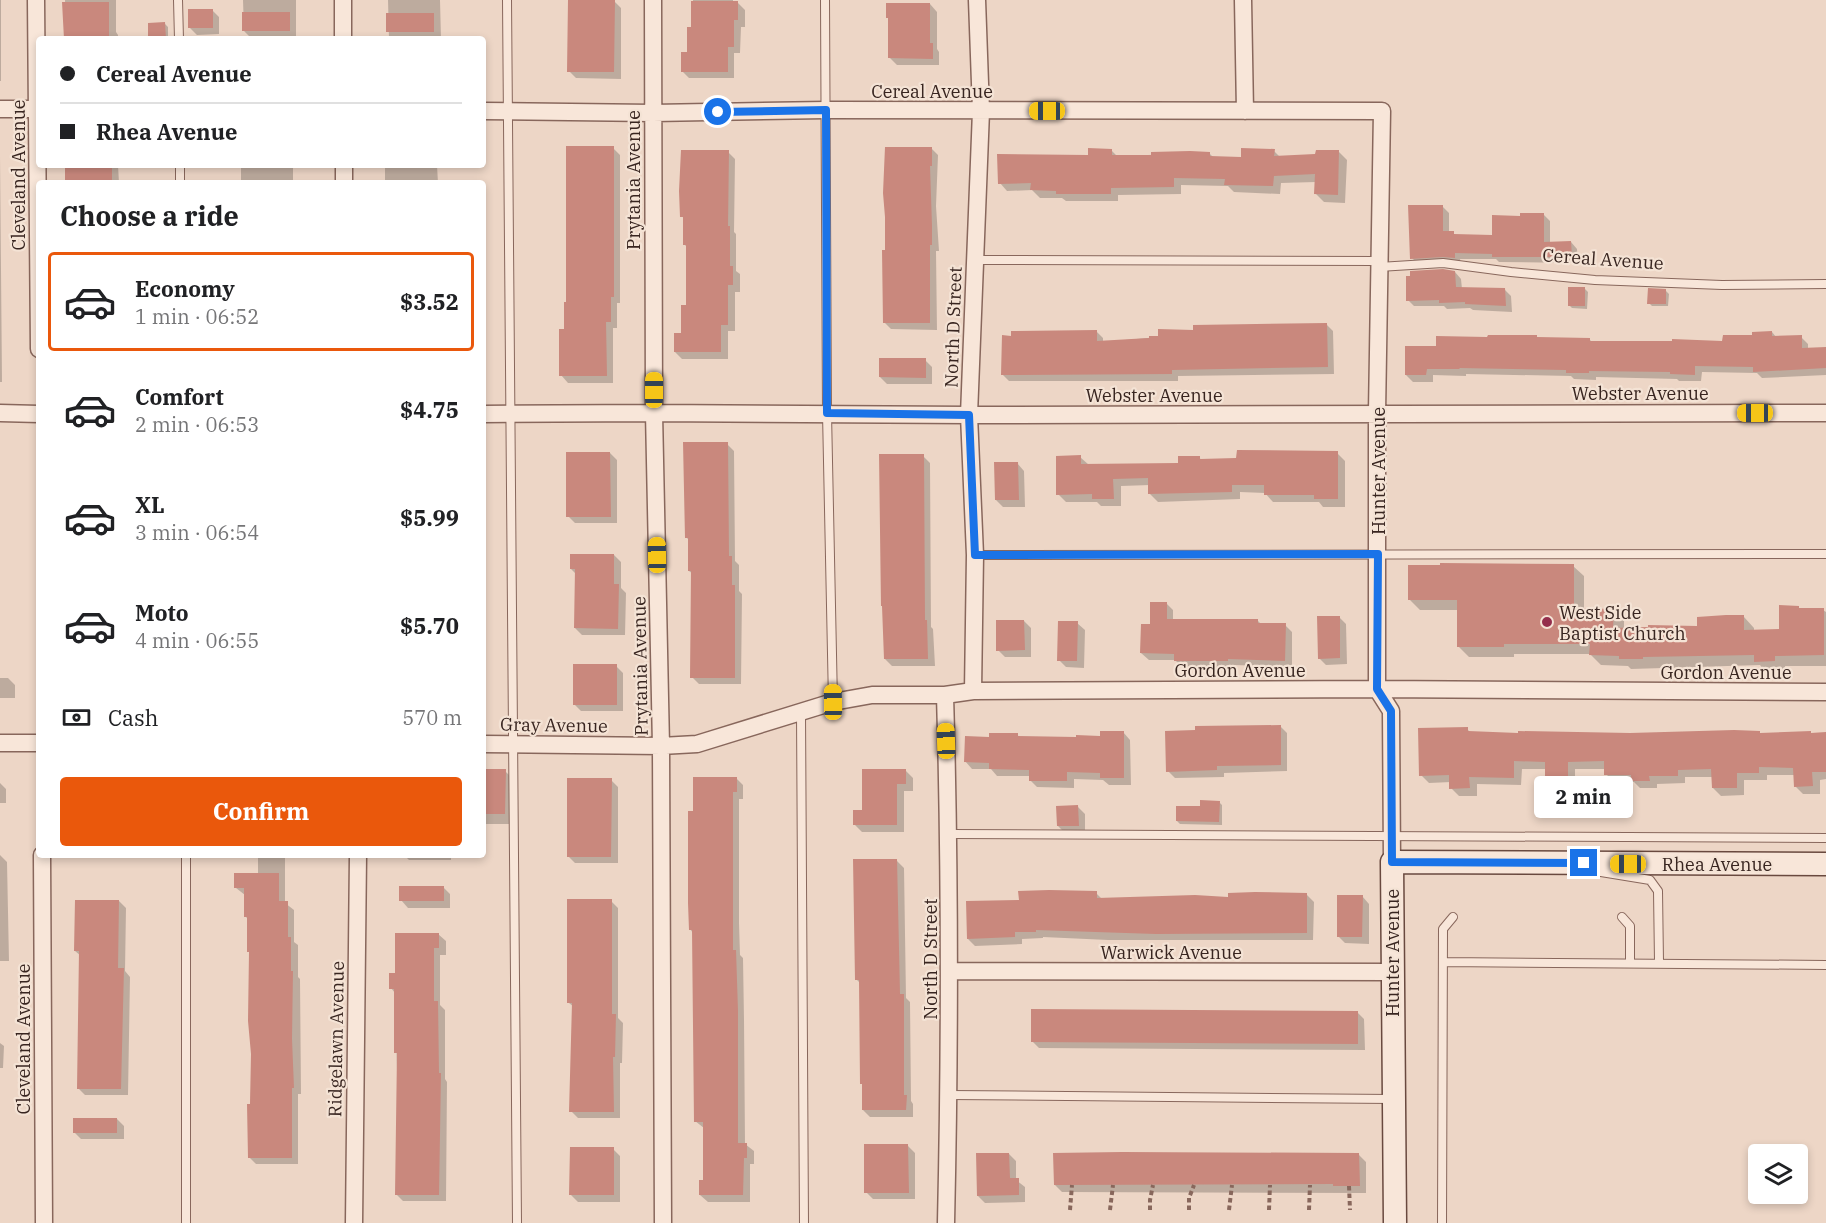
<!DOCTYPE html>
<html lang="en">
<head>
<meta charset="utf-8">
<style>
  body { margin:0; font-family:"IBM Plex Serif",serif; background:#f2f2f2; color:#202124; height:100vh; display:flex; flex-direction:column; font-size:22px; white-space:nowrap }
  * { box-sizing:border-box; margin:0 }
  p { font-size:20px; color:#757577 }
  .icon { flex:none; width:33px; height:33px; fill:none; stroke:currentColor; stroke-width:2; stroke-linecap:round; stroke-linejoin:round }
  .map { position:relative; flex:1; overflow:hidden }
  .panel { position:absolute; left:36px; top:180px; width:450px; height:678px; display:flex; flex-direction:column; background:#fff; border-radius:6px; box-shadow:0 3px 9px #0003 }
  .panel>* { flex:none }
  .hud { position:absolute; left:36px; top:36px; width:450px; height:132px; border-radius:6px; box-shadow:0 3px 9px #0003; display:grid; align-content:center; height:132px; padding:0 24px; background:#fff }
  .tools { position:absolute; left:1748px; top:1144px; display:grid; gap:12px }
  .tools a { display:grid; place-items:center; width:60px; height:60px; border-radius:6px; background:#fff; box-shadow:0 3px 9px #0003; font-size:30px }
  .end { position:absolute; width:27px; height:27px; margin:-14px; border:8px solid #1a73e8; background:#fff; box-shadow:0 0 0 3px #fff }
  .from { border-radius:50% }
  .bubble { position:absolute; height:42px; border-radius:6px; background:#fff; box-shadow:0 3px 9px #0003; font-size:20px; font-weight:700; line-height:42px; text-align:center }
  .car { position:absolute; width:18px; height:36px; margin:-18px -9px; border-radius:8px; box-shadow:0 0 4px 2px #0007; background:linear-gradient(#f5c518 24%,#345 0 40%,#f5c518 0 76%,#345 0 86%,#f5c518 0) }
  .hud b { display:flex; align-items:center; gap:21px; height:57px; font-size:22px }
  .hud b+b { border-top:2px solid #e0e0e0 }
  .hud i { width:15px; height:15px; background:#202124 }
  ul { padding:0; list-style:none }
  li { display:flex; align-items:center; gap:18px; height:99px; margin:0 12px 9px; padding:0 12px; border:3px solid transparent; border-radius:6px }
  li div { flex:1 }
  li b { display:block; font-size:22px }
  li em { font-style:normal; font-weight:700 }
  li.active { border-color:#ea580c }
  li>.icon { width:54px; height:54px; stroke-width:1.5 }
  h2 { padding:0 24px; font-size:27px; line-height:72px }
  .pay { display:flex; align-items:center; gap:15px; height:66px; padding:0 24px; font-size:22px }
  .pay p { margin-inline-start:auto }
  .button { display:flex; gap:12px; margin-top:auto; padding:12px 24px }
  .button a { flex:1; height:69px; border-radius:6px; background:#ea580c; color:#fff; font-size:24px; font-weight:700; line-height:69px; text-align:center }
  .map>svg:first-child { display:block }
</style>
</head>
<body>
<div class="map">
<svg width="1826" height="1223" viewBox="0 0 1826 1223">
  <rect width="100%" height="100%" fill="#edd6c6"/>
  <path fill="#0003" d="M0,0H1V81H0Z
    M65,0H116V32L118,35V39H66Z
    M243,0H296V39H249V36L244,31Z
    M388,0H440L441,39H389Z
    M693,0H733V3H738L745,10V27H741L740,53H734V78H689L682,71L688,54L693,29Z
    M614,1L621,8V79L576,78L569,71Z
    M930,4L937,12V49L939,52V65H897L890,58V20L887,17Z
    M212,10L219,17V34L197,35L190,28Z
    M165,24L168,27V39H150Z
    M613,148L620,155V303H617V328H613V383H568L561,375L568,304Z
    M931,148L938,155L936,206L939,251H936L937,330L891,329L884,322L886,251Z
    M1111,150L1117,156L1209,153L1214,158L1242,159L1274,151L1280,157L1317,156L1339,152L1347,160L1345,203L1324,202L1316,194V182L1281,183L1280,194L1234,192L1228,186L1181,185V194L1118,195V201H1066L1062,198H1040L1032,190L1007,191L1000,183Z
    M728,152L735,159L734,232L736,234V271L740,274V292H735V331H728V359H682L675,352L682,335L687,307V247L684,244V219L682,216Z
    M0,155L2,382H0Z
    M67,165H118L119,183H68Z
    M241,165H293V183H241Z
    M385,165H437L438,183H385Z
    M1442,206L1449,213V233H1453L1456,236L1493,237L1522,217L1544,215L1550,221V243L1571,242L1577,249L1578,263L1499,262L1496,259H1460L1461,264H1418L1412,258Z
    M1455,272L1461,279L1462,289L1505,290L1511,296L1512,312L1473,310L1470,308L1447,309L1444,306H1414L1408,300Z
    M1585,289L1588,292L1587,309L1572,308L1569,305Z
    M1666,291L1669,294L1668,306H1652L1649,303Z
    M1326,324L1333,331L1334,374L1178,376V381H1009L1002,374L1096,331L1103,338V342L1159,337L1195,331Z
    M1772,332L1776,337H1801L1808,344V349H1826V375L1762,378L1757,373L1702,372L1701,381H1679L1677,379L1596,377V380L1574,379L1571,376L1466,374V376L1433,375V382H1413L1406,375L1437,348L1538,339L1590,340L1593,343L1724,342Z
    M925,360L932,367V384H887L880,377Z
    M727,444L734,451L735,561L739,565V591L742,594L741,684H699L692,677L693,574L689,571V540L686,537Z
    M610,453L617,460V523H575L568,516Z
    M1337,453L1345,461V507H1323L1319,502H1273L1265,493L1240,492V499L1158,502L1150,494V485L1121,486V506H1101L1097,502H1066L1058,494L1080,457L1089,465L1180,464L1199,457L1202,461Z
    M923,456L930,463L931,627L933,629L935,666H892L885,659Z
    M1017,463L1024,471L1025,507H1003L996,500Z
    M614,555L621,562V588L626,593L625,635H582L575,628L576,574L571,569Z
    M1573,566L1584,576V610H1613L1624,621V629L1699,628L1744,617L1754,628V631H1780L1801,610H1823L1826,612V666H1785V671L1766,672L1760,665L1631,669L1628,666L1601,665L1590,654H1514V657H1469L1458,646L1459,610H1420L1410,600Z
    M1166,603L1173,610V620H1257L1261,624L1285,625L1292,632V667L1234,665V668L1182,667L1175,660H1149L1141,653L1151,625Z
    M1339,617L1346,624L1347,664L1326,665L1319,658Z
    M1024,621L1031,628V657H1005L998,650Z
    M1077,623L1085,630L1084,668L1066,667L1059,660Z
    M616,666L623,673V711H581L574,704Z
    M0,678H8L15,685V698H0Z
    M1280,726L1287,733V771L1224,773V777L1175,778L1168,771Z
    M1467,729L1471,733L1519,734H1826V779L1820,780V794H1803L1795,786V775H1767V780H1744V795L1721,796L1713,788V777H1685V783L1657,784V788H1640L1634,782H1614L1606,774V769H1575V784H1554L1546,776V769H1522L1521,785L1477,784V796H1459L1451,788V782L1429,783L1421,775Z
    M1123,732L1130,740L1131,785H1109L1103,780L1074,779V788L1037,787L1030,780V776H997L991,769H972L965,761L991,738L1017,735L1020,737H1101Z
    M483,770L505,771L515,781V824H483Z
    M906,771L913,778V791H904V832H862L855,825L863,812Z
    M736,778L743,785V799H739V923L740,955L743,958L744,1019L745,1144L754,1151V1164H750V1202H708L700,1195L704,1182V1128L695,1121L693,933L690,929L694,812Z
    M611,780L618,787V863H575L568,856Z
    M0,783L6,789V803H0Z
    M1219,802L1222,805V825L1180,824L1177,821L1202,808Z
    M1078,807L1085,814V832L1065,833L1058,826Z
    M0,855L7,862L9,961H0Z
    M89,855H141V857H90Z
    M258,855H298H285V903L294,910V942L298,945V977L300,979L301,1094H298V1164H256L249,1157L252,1054L248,919L245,916V895L236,888L258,874Z
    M404,855H451V860H409Z
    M897,861L904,868L906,998L910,1002L911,1101L913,1104V1117H870L863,1110L861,984L857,980Z
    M443,887L450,894V908H408L401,900Z
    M1096,893L1102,899L1230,898L1307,895L1314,902L1313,940H1108L1043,937V938L1022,939V944L975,946L968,939L1020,901Z
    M1362,896L1369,904V944L1345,943L1338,936Z
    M119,901L126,908L125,971L130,977L128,1095H85L78,1088L81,956L75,951Z
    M611,901L618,908V1018L623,1023L622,1063H620V1118H578L571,1111L574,1007L569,1003Z
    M438,934L446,941V955H440V1005L445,1010V1079L447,1082L446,1201H403L396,1194L398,1109L395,993L391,988L396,975Z
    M1357,1012L1364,1019L1365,1050L1039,1048L1032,1041Z
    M0,1043L4,1046L3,1068H0Z
    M117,1119L124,1126V1139H81L74,1132Z
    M908,1146L915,1153V1199H873L866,1192Z
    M613,1149L620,1156V1202H578L571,1195Z
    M1009,1154L1016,1161V1180L1025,1187V1202L985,1203L978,1196Z
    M1359,1155L1366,1162V1193L1062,1192L1055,1185Z"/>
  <path fill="#c9887d" d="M568,0H615L614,72H567Z
    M691,1H738V20H734V47H728V72H681V52H687V27H691Z
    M62,2H109V39H64Z
    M886,3H930V43H933V59L888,58V18H886Z
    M188,9H213V28H188Z
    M242,12H290V31H242Z
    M386,13H434V32H386Z
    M165,22L166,39H148V23Z
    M566,146H614V297H611V322H606L607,376H559V329H564V302H566Z
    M885,147H932V166H930L932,226V245H930V323H883L882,250H885V217L883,193Z
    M1088,148L1112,149V155H1151V152L1190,151L1210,152V156L1241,157V148L1275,149L1274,156L1315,154L1316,150H1339L1338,195L1314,194L1315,174L1274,176L1273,186L1224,185L1225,179L1174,178V187L1111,188V194H1056V191L1030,190L1031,183L998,184L997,154L1088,155Z
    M681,150H729L728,226H730V266H733V285H728V325H721V352H674V333H681V305H686V245H683V217H680L679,191Z
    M65,167H112V183H65Z
    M1408,205H1443V231H1454V234L1492,235V215L1520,216V213H1544V242L1571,241L1572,257H1492V254L1455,253V258L1443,257L1410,259Z
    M1443,269L1455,271L1456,287L1505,288L1506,306L1465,304V302L1439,303V300L1406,301V276H1410V271Z
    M1568,287H1585V306H1568Z
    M1648,288L1666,289V304H1647Z
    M1327,323L1328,367L1172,370V374L1001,375L1002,335L1011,336V331L1097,330V341L1149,338V336H1158V329L1193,330V325Z
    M1772,331V336L1802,335V348L1826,347V368L1753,372V367L1695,366V375L1670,374V372L1589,371V373H1566V370L1460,368L1459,369H1427L1426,375H1405V346H1436V336L1487,337L1488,335H1537V337L1590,338V341H1672V339L1722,341L1723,335H1752V332Z
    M879,358H926V378L879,377Z
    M683,442H728L729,556H732V585H735V678H690L691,571H688V538H685Z
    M1237,450L1338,451V499H1314V495H1264V485H1232V492L1148,494V478L1113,479L1114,499H1092V494L1056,495V456L1081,455V464L1178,463V456H1200V459L1236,458Z
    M566,452H610L611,517H566Z
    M879,454H924L925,620H927L928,659H884L882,606H881Z
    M994,462H1018L1019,500H995Z
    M570,554H614V584H619L618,629L574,628L575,569H570Z
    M1440,563L1574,564V608L1614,609L1613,628L1648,627V625L1697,626V617L1726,615H1744V630L1779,629V605L1799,606V608H1824V655L1775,656V661L1754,662V655L1643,657V659H1619V656L1589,655L1590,644H1504V647H1457V600H1408V565H1440Z
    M1150,602H1167V619H1258V623H1286L1285,661L1228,659V661H1174V654L1140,653L1141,624H1150Z
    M1317,616H1340V658L1318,659Z
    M996,620H1024L1025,650L996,651Z
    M1058,621H1078L1077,661H1057Z
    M573,664H617V705H573Z
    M1281,725V765L1217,766V770L1166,772L1165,731L1195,730V726Z
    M1468,727V731L1518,733V731L1630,733L1734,730L1760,731V733L1811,731V733L1826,732V772H1812L1813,786L1794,787L1793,768L1759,767V773H1737V788H1712L1711,769L1678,770V776H1649L1650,781H1631V775H1604V761L1568,762V777H1545V762L1514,761V778L1469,777L1470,788L1449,789V775L1419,776L1418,728Z
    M1100,731H1124V778H1100V773L1067,772V781H1029V770L989,769V763L964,762L965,736L989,737V733H1018V736L1076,737V735L1100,736Z
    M483,769H506L505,814H483Z
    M862,769H906V784H897V825H853V810H862Z
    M693,777H737V792H733V950H736L738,1011V1143H747V1158H744L743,1195H699V1180H703V1122H694L692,930H689L688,903V811H693Z
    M567,778H612L611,857H567Z
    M1200,800L1220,801L1219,822L1176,821V806H1200Z
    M1078,805L1079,826H1057L1056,806Z
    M853,859H897L900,994H904V1095H907L906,1110H862V1084H860L859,980H855Z
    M234,873H279V901H288V937H291V971H293L292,1039L294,1088H292V1158H248L247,1104H250L251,1054L248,1021L249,952H247V917H244V888H234Z
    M399,886H444V901H399Z
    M1049,890L1097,891V898L1195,895L1228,897V893L1255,892L1307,893V933L1156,934L1036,930V932H1015V937L967,939L966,901L1019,900L1018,891Z
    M1337,895H1363L1362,937H1337Z
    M567,899H612V1014H616L615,1057H613L614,1112H569L572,1003H567Z
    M75,900H119L118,968H124L121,1089H77L79,951H74Z
    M395,933H439V948H434V1001H438L439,1073H441L439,1195H395L397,1053H394V989H389V973H395Z
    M1031,1009L1358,1011V1044L1031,1042Z
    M73,1118H117V1133H73Z
    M864,1144H908L909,1193H864Z
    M570,1147H614V1195H569Z
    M1122,1152L1359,1153L1360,1186H1333V1184L1054,1185L1053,1153Z
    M976,1153H1009L1010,1178H1019V1195L977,1196Z"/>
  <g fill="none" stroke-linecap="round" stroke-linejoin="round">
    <defs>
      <path id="lane" d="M178,0L179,39
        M507,0L517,1223
        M825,0L827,413L833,702
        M180,165V183
        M975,260L1379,261
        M1379,267L1443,263L1511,272L1595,280L1722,285L1826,284
        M975,555L1826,554
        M801,713L804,1223
        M949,834L1826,838
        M186,855V1223
        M1601,872L1650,880L1658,891L1659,962
        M1622,917L1630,926V962
        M1443,962L1826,965
        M949,1095L1393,1099
        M1442,1223L1443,929L1453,917"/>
      <path id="street" d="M36,0L39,349
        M343,0V39
        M653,0L654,413L661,746L663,1223
        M1243,0L1245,111
        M0,109H39
        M483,111L653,113L826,110L1382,111L1377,413V689L1391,711L1392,862
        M344,165V183
        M0,413L39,414
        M483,414L654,413L969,415L1826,413
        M973,691L975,555L969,415L981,111L977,0
        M945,695C950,871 950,1047 946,1223
        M0,743H39
        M483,744L661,746L697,744L833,702L872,695H945L973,691L1377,689L1826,692
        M42,855L44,1223
        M949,971L1392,972
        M354,1223L358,855"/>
      <path id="secondary" d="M1395,1223L1392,862L1826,864"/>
    </defs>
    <use href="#lane" stroke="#88675c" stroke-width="10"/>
    <use href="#street" stroke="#88675c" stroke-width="19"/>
    <use href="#secondary" stroke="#69493f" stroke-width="25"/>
    <path stroke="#88675c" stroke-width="4" stroke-dasharray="4.5 3" stroke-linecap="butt" d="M1349,1186L1350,1210
      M1070,1210L1072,1185
      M1110,1210L1113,1185
      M1150,1210V1200L1153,1185
      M1189,1210V1198L1194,1185
      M1229,1210L1232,1185
      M1269,1210L1270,1185
      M1309,1210L1310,1185"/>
    <use href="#lane" stroke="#f8e6d9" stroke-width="8"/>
    <use href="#street" stroke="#f8e6d9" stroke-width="16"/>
    <use href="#secondary" stroke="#f8e6d9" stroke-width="22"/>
  </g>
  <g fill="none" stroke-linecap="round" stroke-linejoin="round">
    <path stroke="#1a73e8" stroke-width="8" d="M718,112L826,110L827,413L969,415L975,555L1378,554L1377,689L1391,711L1392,862L1584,863"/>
  </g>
  <circle fill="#942e4c" stroke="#f4e3d5" stroke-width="2" cx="1547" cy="622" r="6"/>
  <g text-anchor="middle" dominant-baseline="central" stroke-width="4.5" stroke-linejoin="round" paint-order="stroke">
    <g font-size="18" fill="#382520" stroke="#f4e3d5">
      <text x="932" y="91">Cereal Avenue</text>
      <text transform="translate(18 175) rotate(-90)">Cleveland Avenue</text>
      <text transform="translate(633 180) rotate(-90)">Prytania Avenue</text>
      <text transform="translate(1603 259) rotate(4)">Cereal Avenue</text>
      <text transform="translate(953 327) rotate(-88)">North D Street</text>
      <text x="1640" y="393">Webster Avenue</text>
      <text x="1154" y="395">Webster Avenue</text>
      <text transform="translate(1378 471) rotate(-90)">Hunter Avenue</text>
      <text transform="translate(640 666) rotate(-91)">Prytania Avenue</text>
      <text x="1240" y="670">Gordon Avenue</text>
      <text x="1726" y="672">Gordon Avenue</text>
      <text transform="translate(554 725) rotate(1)">Gray Avenue</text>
      <text x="1717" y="864">Rhea Avenue</text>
      <text x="1171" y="952">Warwick Avenue</text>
      <text transform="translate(1392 953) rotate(-90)">Hunter Avenue</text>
      <text transform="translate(930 959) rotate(-90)">North D Street</text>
      <text transform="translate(23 1039) rotate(-90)">Cleveland Avenue</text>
      <text transform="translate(336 1039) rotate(-89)">Ridgelawn Avenue</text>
    </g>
    <g font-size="18" fill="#382520" stroke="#f4e3d5" text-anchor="start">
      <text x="1559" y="612">West Side<tspan x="1559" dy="21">Baptist Church</tspan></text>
    </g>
  </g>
</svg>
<div class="tools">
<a><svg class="icon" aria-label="layers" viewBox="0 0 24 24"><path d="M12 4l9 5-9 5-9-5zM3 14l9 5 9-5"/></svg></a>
</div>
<i class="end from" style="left:718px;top:112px"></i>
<i class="end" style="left:1584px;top:863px"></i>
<div class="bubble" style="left:1534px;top:776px;width:99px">2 min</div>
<i class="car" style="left:1047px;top:111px;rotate:270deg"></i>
<i class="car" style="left:654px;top:390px;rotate:0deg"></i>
<i class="car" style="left:1755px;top:413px;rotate:270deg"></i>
<i class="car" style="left:657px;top:555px;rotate:359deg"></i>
<i class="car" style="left:833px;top:702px;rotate:359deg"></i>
<i class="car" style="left:946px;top:741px;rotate:358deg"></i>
<i class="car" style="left:1628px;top:864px;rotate:270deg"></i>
<div class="hud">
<b><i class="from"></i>Cereal Avenue</b>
<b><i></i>Rhea Avenue</b>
</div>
<section class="panel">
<h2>Choose a ride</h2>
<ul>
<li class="active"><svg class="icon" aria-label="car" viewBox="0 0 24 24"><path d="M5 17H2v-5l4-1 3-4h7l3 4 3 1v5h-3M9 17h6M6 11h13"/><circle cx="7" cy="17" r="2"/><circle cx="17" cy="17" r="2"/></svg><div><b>Economy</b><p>1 min · 06:52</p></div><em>$3.52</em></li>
<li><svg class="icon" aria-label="car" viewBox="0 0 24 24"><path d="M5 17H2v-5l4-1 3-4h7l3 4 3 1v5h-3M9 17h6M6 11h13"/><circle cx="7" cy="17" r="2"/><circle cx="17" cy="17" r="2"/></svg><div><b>Comfort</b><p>2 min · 06:53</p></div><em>$4.75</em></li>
<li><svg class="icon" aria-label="car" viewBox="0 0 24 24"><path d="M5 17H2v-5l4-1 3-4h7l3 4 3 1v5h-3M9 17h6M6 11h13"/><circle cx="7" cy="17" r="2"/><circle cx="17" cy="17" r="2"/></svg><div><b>XL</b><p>3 min · 06:54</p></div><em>$5.99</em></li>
<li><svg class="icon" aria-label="car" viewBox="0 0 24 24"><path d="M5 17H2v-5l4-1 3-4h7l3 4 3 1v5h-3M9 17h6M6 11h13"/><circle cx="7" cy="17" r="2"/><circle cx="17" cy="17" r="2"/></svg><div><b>Moto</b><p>4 min · 06:55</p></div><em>$5.70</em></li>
</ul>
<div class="pay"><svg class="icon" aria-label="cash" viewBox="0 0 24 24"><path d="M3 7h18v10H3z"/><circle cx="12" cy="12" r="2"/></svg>Cash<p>570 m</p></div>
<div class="button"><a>Confirm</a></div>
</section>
</div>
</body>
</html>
